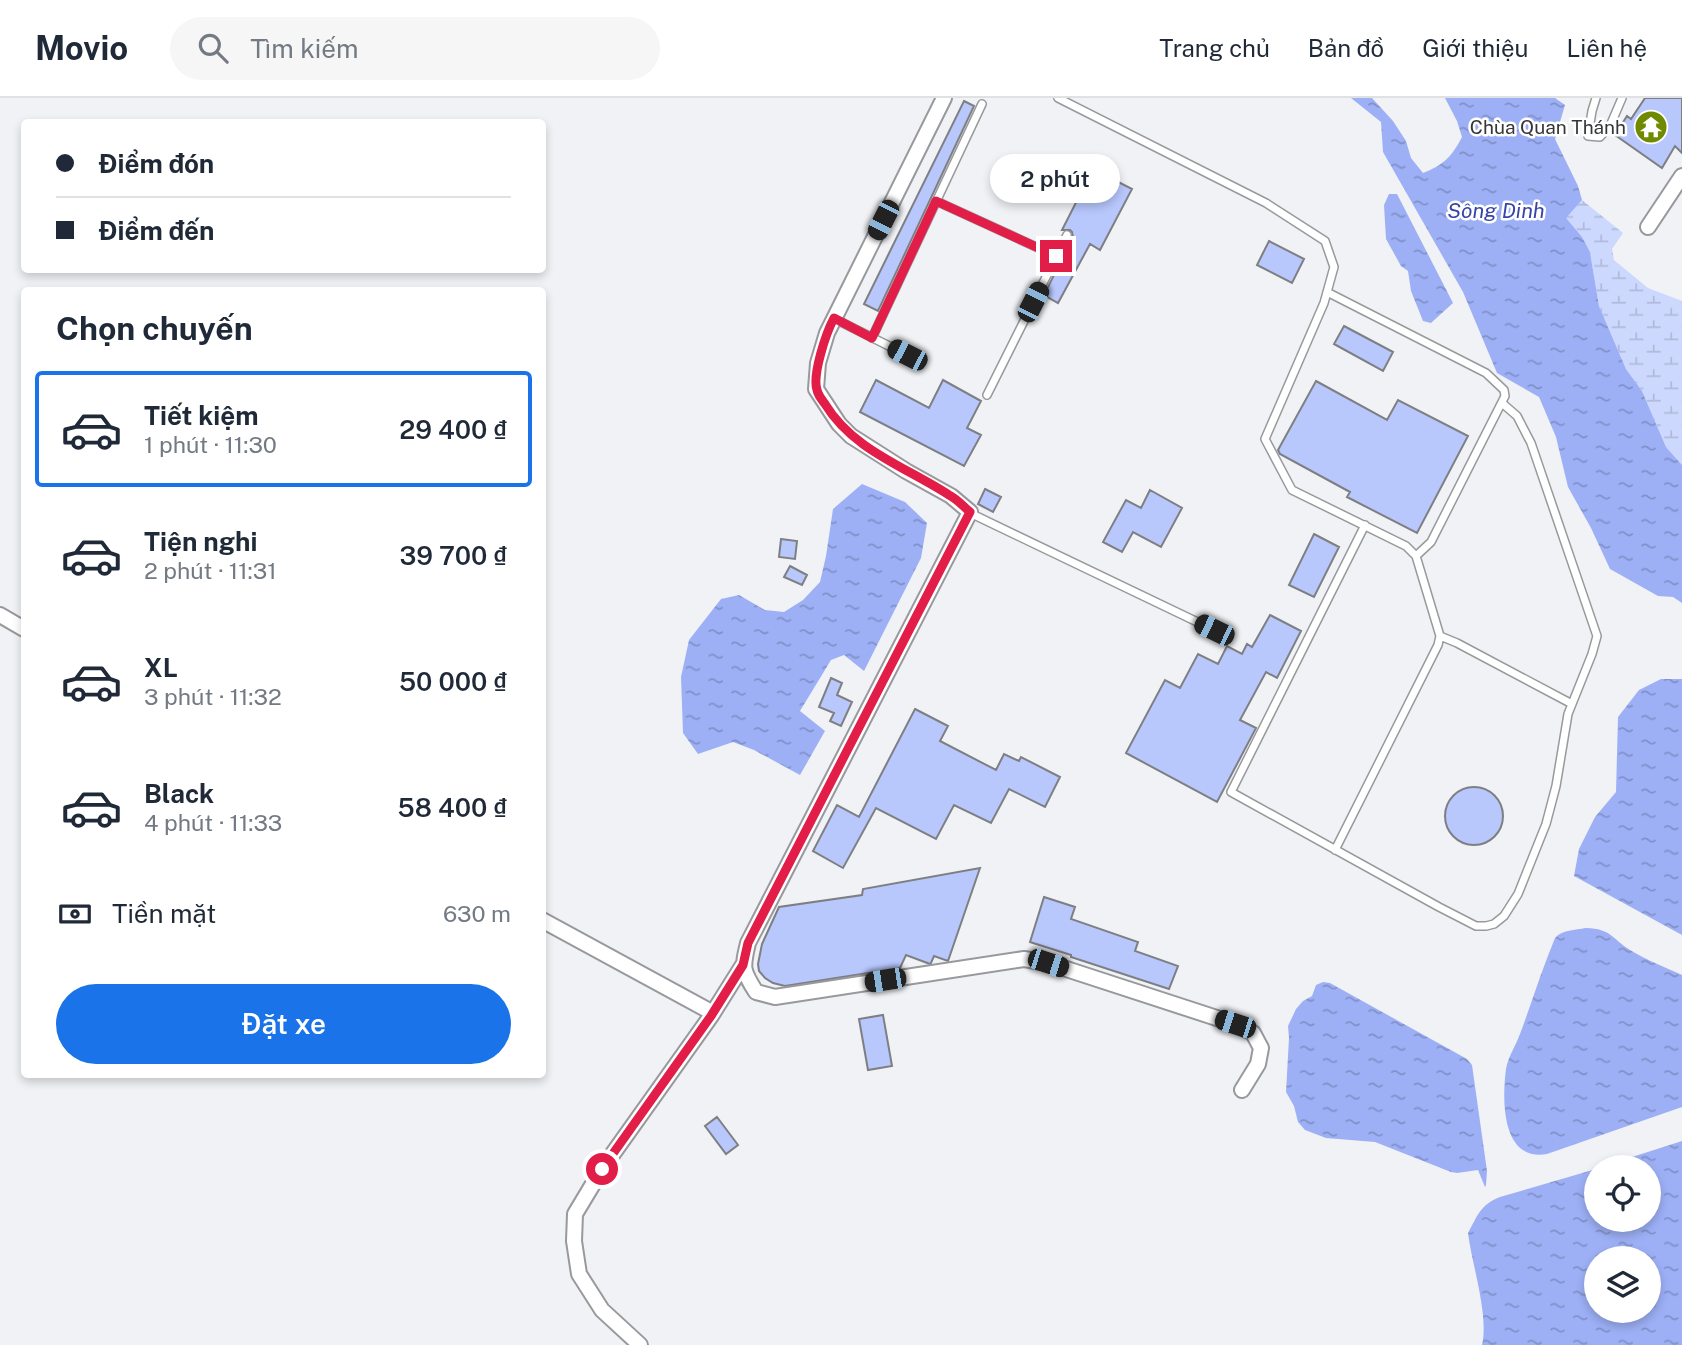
<!DOCTYPE html>
<html lang="vi">
<head>
<meta charset="utf-8">
<style>
  body { margin:0; font-family:"Public Sans",sans-serif; background:#f6f6f7; color:#1f2937; height:100vh; display:flex; flex-direction:column; font-size:26px; white-space:nowrap }
  * { box-sizing:border-box; margin:0 }
  p { font-size:23px; color:#747a83 }
  .icon { flex:none; width:38px; height:38px; fill:none; stroke:currentColor; stroke-width:2; stroke-linecap:round; stroke-linejoin:round }
  .map { position:relative; flex:1; overflow:hidden }
  .sheet { position:absolute; left:21px; top:189px; width:525px; height:791px; display:flex; flex-direction:column; background:#fff; border-radius:7px; box-shadow:0 4px 10px #0003 }
  .sheet>* { flex:none }
  .banner { position:absolute; left:21px; top:21px; width:525px; height:154px; border-radius:7px; box-shadow:0 4px 10px #0003; display:grid; align-content:center; height:154px; padding:0 35px; background:#fff }
  .tools { position:absolute; left:1584px; top:1057px; display:grid; gap:14px }
  .tools a { display:grid; place-items:center; width:77px; height:77px; border-radius:50%; background:#fff; box-shadow:0 4px 10px #0003; font-size:35px }
  .end { position:absolute; width:32px; height:32px; margin:-16px; border:9px solid #e11d48; background:#fff; box-shadow:0 0 0 4px #fff }
  .from { border-radius:50% }
  .bubble { position:absolute; height:49px; border-radius:24px; background:#fff; box-shadow:0 4px 10px #0003; font-size:23px; font-weight:600; line-height:49px; text-align:center }
  .car { position:absolute; width:21px; height:42px; margin:-21px -10px; border-radius:9px; box-shadow:0 0 5px 2px #0007; background:linear-gradient(#222 24%,#8ab4d8 0 40%,#222 0 76%,#8ab4d8 0 86%,#222 0) }
  .banner b { display:flex; align-items:center; gap:24px; height:66px; font-size:26px }
  .banner b+b { border-top:2px solid #e0e1e3 }
  .banner i { width:18px; height:18px; background:#1f2937 }
  ul { padding:0; list-style:none }
  li { display:flex; align-items:center; gap:21px; height:116px; margin:0 14px 10px; padding:0 21px; border:4px solid transparent; border-radius:7px }
  li div { flex:1 }
  li b { display:block; font-size:26px }
  li em { font-style:normal; font-weight:600 }
  li.selected { border-color:#1a73e8 }
  li>.icon { width:63px; height:63px; stroke-width:1.5 }
  h2 { padding:0 35px; font-size:32px; line-height:84px }
  .pay { display:flex; align-items:center; gap:18px; height:77px; padding:0 35px; font-size:26px }
  .pay p { margin-inline-start:auto }
  .primary-button { display:flex; gap:14px; margin-top:auto; padding:14px 35px }
  .primary-button a { flex:1; height:80px; border-radius:42px; background:#1a73e8; color:#fff; font-size:28px; font-weight:600; line-height:80px; text-align:center }
  header { display:flex; align-items:center; gap:42px; box-sizing:border-box; height:98px; padding:0 35px; background:#fff; border-bottom:2px solid #e0e1e3 }
  header strong { font-size:33px }
  nav { display:flex; gap:38px; margin-inline-start:auto; font-size:24px }
  .search { width:490px; height:63px; background:#f6f6f7; display:flex; align-items:center; gap:18px; box-sizing:border-box; padding:0 24px; border-radius:38px; color:#747a83; font-size:26px }
  .map>svg:first-child { display:block }
</style>
</head>
<body>
<header>
<strong>Movio</strong>
<div class="search"><svg class="icon" aria-label="search" viewBox="0 0 24 24"><circle cx="10" cy="10" r="6"/><path d="M15 15l6 6"/></svg>Tìm kiếm</div>
<nav><a>Trang chủ</a><a>Bản đồ</a><a>Giới thiệu</a><a>Liên hệ</a></nav>
</header>
<div class="map">
<svg width="1682" height="1247" viewBox="0 0 1682 1247">
  <defs>
    <pattern id="wetland-marsh" width="20" height="14" patternUnits="userSpaceOnUse" patternTransform="scale(1.75)"><rect width="20" height="14" fill="#cdd8fe"/><path d="M1 5h8M5 5V1M11 12h8M15 12V8" fill="none" stroke="#b1bada"/></pattern>
    <pattern id="water-ripples" width="26" height="14" patternUnits="userSpaceOnUse" patternTransform="scale(1.75)"><rect width="26" height="14" fill="#9db0f6"/><path d="M2 4q2-2 4 0t4 0M15 11q2-2 4 0t4 0" fill="none" stroke="#8190c8"/></pattern>
  </defs>
  <rect width="100%" height="100%" fill="#f0f2f5"/>
  <path fill="url(#wetland-marsh)" d="M1582,102L1623,135L1612,151L1614,162L1648,190L1682,203V367L1666,349L1642,293L1626,271L1599,208L1590,154L1565,120Z"/>
  <path fill="url(#water-ripples)" fill-rule="evenodd" d="M1351,0H1372L1393,23L1406,43L1411,60L1423,75C1444,67 1452,58 1462,39L1457,23L1445,0H1555L1565,7L1555,41L1578,88L1582,102L1566,120L1582,139L1590,154L1599,208L1626,271L1642,293L1666,349L1682,367V505L1673,499L1658,498L1610,471L1591,430L1568,389L1556,339L1539,299L1497,275L1463,194L1383,54L1381,24Z
    M1389,96H1397L1453,205L1431,225L1423,223L1411,193L1408,173L1401,168L1386,141L1384,107Z
    M862,386L905,404L927,425L921,460L864,573L844,557L831,562L800,613L825,633L800,677L754,652L733,644L698,656L683,635L681,579L689,542L721,501L739,497L765,512L784,514L803,502L820,484L826,458L833,411Z
    M1661,581H1682V837L1574,778L1579,751L1595,719L1616,694L1618,619L1639,592Z
    M1586,830C1612,831 1611,840 1630,852C1646,862 1665,869 1682,877V1009L1547,1056C1501,1064 1502,1001 1506,971C1508,959 1516,947 1520,936C1532,904 1542,871 1555,840C1562,832 1575,832 1586,830Z
    M1323,884L1330,885L1467,961L1472,967L1487,1073L1486,1087L1485,1089L1478,1072L1457,1075L1451,1074L1375,1044L1326,1040L1305,1032L1298,1024L1294,1008L1286,994L1289,940L1288,928L1296,911L1303,903L1312,898L1316,887Z
    M1682,1043V1247H1482C1489,1217 1472,1167 1468,1135C1478,1117 1480,1107 1500,1099L1596,1071V1122H1648V1069H1601ZM1648,1160V1213H1596V1160Z"/>
  <path fill="#b8c8fd" stroke="#7e7f83" stroke-width="2" d="M1645,0H1682V55L1675,48L1662,70L1615,37L1627,18L1631,21Z
    M964,3L974,8L878,213L864,206Z
    M1093,71L1132,91L1100,152L1090,146L1058,205L1044,197L1073,139L1072,134L1070,132H1062Z
    M1269,143L1304,161L1292,185L1257,167Z
    M1344,228L1393,254L1383,273L1334,246Z
    M876,282L929,310L943,282L981,303L967,330L981,337L964,368L860,314Z
    M1316,283L1387,322L1398,302L1468,338L1417,435L1347,399L1350,394L1280,356L1278,352Z
    M985,391L1001,399L993,414L978,406Z
    M1150,392L1182,410L1161,449L1133,434L1122,454L1103,444L1126,402L1141,410Z
    M1314,436L1339,449L1314,499L1289,487Z
    M781,441L797,443L795,461L779,459Z
    M790,468L807,477L802,487L784,479Z
    M1270,517L1301,533L1277,580L1266,574L1240,622L1256,630L1217,704L1126,655L1165,582L1180,590L1198,556L1218,566L1227,548L1242,556L1247,546L1252,549Z
    M831,580L842,585L837,597L852,604L841,628L830,623L834,615L819,609Z
    M915,611L948,628L940,643L996,672L1004,656L1019,663L1021,659L1060,679L1045,709L1009,691L991,725L954,707L936,741L876,710L843,770L813,753L837,707L859,719Z
    M1445 718a29 29 0 1 1 58 0a29 29 0 1 1-58 0Z
    M980,770L948,863L934,858L931,865L930,866L906,857L900,870L785,888L773,885L765,880L759,873L758,866L762,846L779,809L862,797L863,791Z
    M1044,799L1075,809L1071,821L1138,844L1135,853L1178,868L1169,891L1071,859V857L1030,844Z
    M883,917L892,968L868,972L859,921Z
    M717,1019L738,1047L726,1056L705,1028Z"/>
  <g fill="none" stroke-linecap="round" stroke-linejoin="round">
    <defs>
      <path id="lane" d="M1058,0L1266,105L1325,143L1334,169L1324,205L1265,341L1292,392L1406,448L1416,458L1440,538L1438,547L1335,752
        M1596,0L1592,13L1588,38L1600,39L1610,28L1622,0
        M936,103L1056,158
        M1327,194L1486,275L1504,292L1505,298L1431,444L1416,458
        M835,221L907,257
        M872,240L982,6
        M987,297L1067,137
        M970,415L1214,532
        M1365,427L1231,694L1439,809L1476,828H1486L1494,826L1504,818L1518,796L1546,726L1556,688L1568,616L1592,556L1597,538L1531,345L1517,318L1502,305
        M1440,538L1457,545L1572,606"/>
      <path id="street" d="M944,0L827,235L818,265L816,291L839,326L851,338L906,373L951,398L970,414L748,845C742,870 742,872 756,894L775,899L1024,861L1048,865L1235,926L1253,935L1261,950L1258,966L1242,992
        M1648,129L1682,78
        M0,517L24,531
        M542,822L713,915
        M640,1247L602,1212L579,1176L574,1143L575,1116L602,1071L711,918L743,867"/>
    </defs>
    <use href="#lane" stroke="#98999d" stroke-width="10"/>
    <use href="#street" stroke="#98999d" stroke-width="18"/>
    <use href="#lane" stroke="#fff" stroke-width="7"/>
    <use href="#street" stroke="#fff" stroke-width="14"/>
  </g>
  <g fill="none" stroke-linecap="round" stroke-linejoin="round">
    <path stroke="#e11d48" stroke-width="9" d="M602,1071L711,918L743,867L748,845L970,414C963,408 957,401 949,397C906,369 853,352 825,306C822,302 818,297 817,292C812,277 826,235 834,220L872,240L936,103L1056,158"/>
  </g>
  <defs>
    <symbol id="temple-disc" viewBox="-11 -11 22 22"><circle r="9.5" fill="#708a00" stroke="#fff"/><path d="M0-6L5-2H3V0L6.5 2.5H4V6H1.5V3h-3V6H-4V2.5H-6.5L-3 0V-2H-5Z" fill="#fff"/></symbol>
  </defs>
  <g fill-rule="evenodd">
    <use href="#temple-disc" x="1632" y="10" width="38" height="38"/>
  </g>
  <g text-anchor="middle" dominant-baseline="central" stroke-width="5" stroke-linejoin="round" paint-order="stroke">
    <g font-size="19" fill="#353637" stroke="#fff" text-anchor="end">
      <text x="1626" y="29">Chùa Quan Thánh</text>
    </g>
    <g font-size="21" font-style="italic" fill="#3745a9" stroke="#fff">
      <text x="1496" y="112">Sông Dinh</text>
    </g>
  </g>
</svg>
<div class="tools">
<a><svg class="icon" aria-label="locate" viewBox="0 0 24 24"><circle cx="12" cy="12" r="6"/><path d="M12 2v4M12 18v4M2 12h4M18 12h4"/></svg></a>
<a><svg class="icon" aria-label="layers" viewBox="0 0 24 24"><path d="M12 4l9 5-9 5-9-5zM3 14l9 5 9-5"/></svg></a>
</div>
<i class="end from" style="left:602px;top:1071px"></i>
<i class="end" style="left:1056px;top:158px"></i>
<div class="bubble" style="left:990px;top:56px;width:130px">2 phút</div>
<i class="car" style="left:883px;top:122px;rotate:207deg"></i>
<i class="car" style="left:1033px;top:204px;rotate:27deg"></i>
<i class="car" style="left:907px;top:257px;rotate:297deg"></i>
<i class="car" style="left:1214px;top:532px;rotate:296deg"></i>
<i class="car" style="left:1048px;top:865px;rotate:108deg"></i>
<i class="car" style="left:885px;top:882px;rotate:261deg"></i>
<i class="car" style="left:1235px;top:926px;rotate:288deg"></i>
<div class="banner">
<b><i class="from"></i>Điểm đón</b>
<b><i></i>Điểm đến</b>
</div>
<section class="sheet">
<h2>Chọn chuyến</h2>
<ul>
<li class="selected"><svg class="icon" aria-label="car" viewBox="0 0 24 24"><path d="M5 17H2v-5l4-1 3-4h7l3 4 3 1v5h-3M9 17h6M6 11h13"/><circle cx="7" cy="17" r="2"/><circle cx="17" cy="17" r="2"/></svg><div><b>Tiết kiệm</b><p>1 phút · 11:30</p></div><em>29 400 ₫</em></li>
<li><svg class="icon" aria-label="car" viewBox="0 0 24 24"><path d="M5 17H2v-5l4-1 3-4h7l3 4 3 1v5h-3M9 17h6M6 11h13"/><circle cx="7" cy="17" r="2"/><circle cx="17" cy="17" r="2"/></svg><div><b>Tiện nghi</b><p>2 phút · 11:31</p></div><em>39 700 ₫</em></li>
<li><svg class="icon" aria-label="car" viewBox="0 0 24 24"><path d="M5 17H2v-5l4-1 3-4h7l3 4 3 1v5h-3M9 17h6M6 11h13"/><circle cx="7" cy="17" r="2"/><circle cx="17" cy="17" r="2"/></svg><div><b>XL</b><p>3 phút · 11:32</p></div><em>50 000 ₫</em></li>
<li><svg class="icon" aria-label="car" viewBox="0 0 24 24"><path d="M5 17H2v-5l4-1 3-4h7l3 4 3 1v5h-3M9 17h6M6 11h13"/><circle cx="7" cy="17" r="2"/><circle cx="17" cy="17" r="2"/></svg><div><b>Black</b><p>4 phút · 11:33</p></div><em>58 400 ₫</em></li>
</ul>
<div class="pay"><svg class="icon" aria-label="cash" viewBox="0 0 24 24"><path d="M3 7h18v10H3z"/><circle cx="12" cy="12" r="2"/></svg>Tiền mặt<p>630 m</p></div>
<div class="primary-button"><a>Đặt xe</a></div>
</section>
</div>
</body>
</html>
